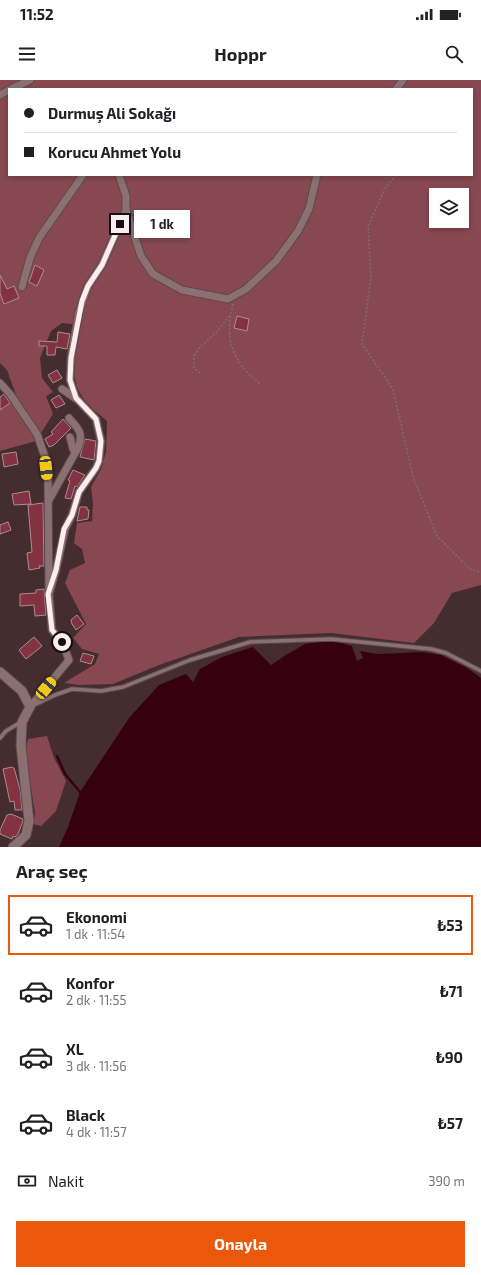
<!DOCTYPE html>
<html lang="tr">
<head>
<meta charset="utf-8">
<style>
  body { margin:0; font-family:"Exo 2",sans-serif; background:#f6f6f6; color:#202124; height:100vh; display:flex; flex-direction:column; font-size:15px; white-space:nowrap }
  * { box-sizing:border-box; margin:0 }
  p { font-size:13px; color:#757577 }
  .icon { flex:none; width:22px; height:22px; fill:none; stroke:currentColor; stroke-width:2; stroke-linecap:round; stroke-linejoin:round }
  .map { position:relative; height:767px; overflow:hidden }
  .details { display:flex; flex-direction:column; background:#fff; flex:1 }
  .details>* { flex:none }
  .top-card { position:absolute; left:8px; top:8px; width:465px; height:88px; border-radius:0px; box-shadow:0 2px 6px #0003; display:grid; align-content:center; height:88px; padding:0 16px; background:#fff }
  .buttons { position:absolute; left:429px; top:108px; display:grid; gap:8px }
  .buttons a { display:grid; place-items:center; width:40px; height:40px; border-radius:0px; background:#fff; box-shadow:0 2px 6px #0003; font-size:20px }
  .end { position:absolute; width:18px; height:18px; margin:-9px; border:5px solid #fdedee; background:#111; box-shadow:0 0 0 2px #111 }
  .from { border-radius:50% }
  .bubble { position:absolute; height:28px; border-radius:0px; background:#fff; box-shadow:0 2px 6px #0003; font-size:13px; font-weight:700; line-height:28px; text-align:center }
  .car { position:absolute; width:12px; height:24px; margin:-12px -6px; border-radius:5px; box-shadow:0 0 3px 1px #0007; background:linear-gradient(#f5c518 24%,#345 0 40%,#f5c518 0 76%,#345 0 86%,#f5c518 0) }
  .top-card b { display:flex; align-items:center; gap:14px; height:38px; font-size:15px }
  .top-card b+b { border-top:1px solid #e0e0e0 }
  .top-card i { width:10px; height:10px; background:#202124 }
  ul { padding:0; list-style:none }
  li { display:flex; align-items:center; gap:12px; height:60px; margin:0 8px 6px; padding:0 8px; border:2px solid transparent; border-radius:0px }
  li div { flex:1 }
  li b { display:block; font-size:15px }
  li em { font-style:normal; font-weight:700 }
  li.selected { border-color:#ea580c }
  li>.icon { width:36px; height:36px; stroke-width:1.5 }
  h2 { padding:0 16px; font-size:18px; line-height:48px }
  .pay { display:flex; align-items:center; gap:10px; height:44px; padding:0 16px; font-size:15px }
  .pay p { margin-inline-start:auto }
  .primary-button { display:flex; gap:8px; margin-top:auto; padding:8px 16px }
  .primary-button a { flex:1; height:46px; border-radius:0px; background:#ea580c; color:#fff; font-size:16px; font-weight:700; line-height:46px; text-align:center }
  .status { display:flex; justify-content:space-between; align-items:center; height:28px; padding:0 20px; background:#fff; direction:ltr }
  .status svg { height:11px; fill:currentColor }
  header { display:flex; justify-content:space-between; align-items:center; height:52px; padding:0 16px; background:#fff; font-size:18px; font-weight:700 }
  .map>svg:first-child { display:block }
</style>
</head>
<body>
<div class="status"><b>11:52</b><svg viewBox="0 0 49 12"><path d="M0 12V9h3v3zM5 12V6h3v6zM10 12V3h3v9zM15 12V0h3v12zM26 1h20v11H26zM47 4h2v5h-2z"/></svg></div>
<header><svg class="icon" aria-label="menu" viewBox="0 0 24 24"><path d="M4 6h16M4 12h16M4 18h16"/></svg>Hoppr<svg class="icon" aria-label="search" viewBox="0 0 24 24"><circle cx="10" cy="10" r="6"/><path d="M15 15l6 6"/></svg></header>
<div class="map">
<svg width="481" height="767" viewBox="0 0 481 767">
  <rect width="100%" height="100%" fill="#442c2f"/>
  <path fill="#874851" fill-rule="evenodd" d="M0,0H481V505L452,513L434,543L414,563L331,553L239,557L159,585L113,604L79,605L64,603L95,584L99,574L82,569L73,558L86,544L65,503L70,490L85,483L82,469L74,463L77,443L92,441L93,423L91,407L101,389L106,372L107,341C100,335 92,329 86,322C68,301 74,270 80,245L62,243L51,251L40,278L42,298L53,312L46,316L53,334L36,361L0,371V326L2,329L17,318L7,290L0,283ZM9,9H472V95H9ZM436,115H462V141H436Z
    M47,656L54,678L66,701L56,731L41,746L33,744L35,733L25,671L28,659Z"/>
  <path fill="#37000e" d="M331,560L352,566L357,581L363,578L360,571L378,574L422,572L441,575L467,588L481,598V767H59L68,747L80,712L129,638L159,605L186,594L193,602L200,589L222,577L253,567L271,585L286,575L305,564Z"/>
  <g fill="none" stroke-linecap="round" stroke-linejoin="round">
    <path stroke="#37000e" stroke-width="2.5" d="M57,676L65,694L80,712"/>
  </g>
  <path fill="#823241" stroke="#ab8e91" d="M35,185L44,190L37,206L29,202Z
    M0,195L7,209L14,206L19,218L4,224L0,213Z
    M237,236L249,239L247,251L234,248Z
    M58,252L70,254L67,269L56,267L55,275H47V266H39V261L57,262Z
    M57,290L62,298L53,303L48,295Z
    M4,314L10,323L0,330V317Z
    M59,315L65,324L56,328L51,320Z
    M63,339L71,348L54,365L49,367L45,359L53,354L51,352Z
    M85,359L96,361L94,380L80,377Z
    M16,372L18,384L4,387L2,374Z
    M73,390L85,395L77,407L75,406L71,419L65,418L70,401L68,400Z
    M29,411L31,424L14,425L12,414Z
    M43,423L44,486H39L40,488L29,490L27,473L32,472L28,425Z
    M80,427H87V430H89L88,439L77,441Z
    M8,442L11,450L0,454V445Z
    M44,509L46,535L35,536L34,525L20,526V514L36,513V510Z
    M77,535L84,544L76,550L72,544L71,540Z
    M34,557L42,566L26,579L19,570Z
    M83,573L94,576L91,584L80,581Z
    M12,687L14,688L20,709L22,730H15L14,721L10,722L3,689Z
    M11,734L23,739V741L18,754L15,757L13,756L12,759L0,754V750L7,735Z"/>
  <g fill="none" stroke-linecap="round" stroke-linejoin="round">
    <defs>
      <path id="service" d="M34,625L55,615L72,609L101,611L123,607L190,580L250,562L331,559L431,569L446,573L481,591
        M0,658L6,651L21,642"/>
      <path id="minor" d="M11,9L30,0
        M396,9L403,0
        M0,15L9,10
        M119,95L126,116V130
        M22,207L30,178L39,158L83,95
        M0,303L10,314L37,354L45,377L48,400L49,514L52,550L62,562L69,580L30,627
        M62,309L78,320
        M70,357L73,369L75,372
        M49,420L79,366C83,351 78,349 69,338
        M49,514L56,490L65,449L72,435L79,412L96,388L99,381L101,361L96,339L76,318L70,300L71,277L79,232L88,206L102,185L126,130L141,176L153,194L182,210L228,219L246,209L276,181L298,151L309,129L317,95"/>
      <path id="tertiary" d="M0,592L22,611L30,627L22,642L21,666L29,741L26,755L13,767"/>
    </defs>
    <use href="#service" stroke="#5c484b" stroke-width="5.5"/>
    <use href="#minor" stroke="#5c484b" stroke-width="9"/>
    <use href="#tertiary" stroke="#5c484b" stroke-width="11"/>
    <path stroke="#816c6e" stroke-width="1.5" stroke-dasharray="2 2" stroke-linecap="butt" d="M396,95L385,109L368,146L371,197L362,264L393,309L413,397L437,456L470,489L481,492
      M233,224C224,260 232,281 260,304
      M200,293L194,288V276L200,267L216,253L231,234"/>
    <use href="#service" stroke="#8b7072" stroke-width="3.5"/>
    <use href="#minor" stroke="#8b7072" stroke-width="7"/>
    <use href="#tertiary" stroke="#8b7072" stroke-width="9"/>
  </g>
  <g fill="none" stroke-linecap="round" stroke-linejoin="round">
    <path stroke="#fdedee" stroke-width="5" d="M62,562L52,550L48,514L56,490L64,449L72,435L79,412L96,388L99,381L101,361L96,339L76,318L70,300L71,278L82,221L88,206L102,185L120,144"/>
  </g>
</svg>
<div class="buttons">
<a><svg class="icon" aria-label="layers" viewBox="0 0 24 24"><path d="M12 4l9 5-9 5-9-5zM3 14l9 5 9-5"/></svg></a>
</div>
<i class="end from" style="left:62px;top:562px"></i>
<i class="end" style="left:120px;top:144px"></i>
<div class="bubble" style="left:134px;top:130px;width:56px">1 dk</div>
<i class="car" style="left:46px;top:388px;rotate:174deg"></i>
<i class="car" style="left:46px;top:608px;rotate:40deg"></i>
<div class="top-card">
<b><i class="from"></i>Durmuş Ali Sokağı</b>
<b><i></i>Korucu Ahmet Yolu</b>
</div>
</div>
<section class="details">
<h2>Araç seç</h2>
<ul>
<li class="selected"><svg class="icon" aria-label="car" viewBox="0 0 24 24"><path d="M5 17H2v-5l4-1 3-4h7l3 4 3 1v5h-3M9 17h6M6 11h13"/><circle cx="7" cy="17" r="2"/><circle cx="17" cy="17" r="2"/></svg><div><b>Ekonomi</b><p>1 dk · 11:54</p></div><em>₺53</em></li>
<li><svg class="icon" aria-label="car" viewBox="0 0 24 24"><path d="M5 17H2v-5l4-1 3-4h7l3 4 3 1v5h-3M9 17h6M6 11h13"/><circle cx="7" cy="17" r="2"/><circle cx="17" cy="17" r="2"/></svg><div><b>Konfor</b><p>2 dk · 11:55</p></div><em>₺71</em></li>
<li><svg class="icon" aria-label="car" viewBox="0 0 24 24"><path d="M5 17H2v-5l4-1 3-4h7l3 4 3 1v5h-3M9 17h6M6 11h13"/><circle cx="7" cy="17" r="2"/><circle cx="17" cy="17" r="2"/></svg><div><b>XL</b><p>3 dk · 11:56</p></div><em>₺90</em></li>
<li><svg class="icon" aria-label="car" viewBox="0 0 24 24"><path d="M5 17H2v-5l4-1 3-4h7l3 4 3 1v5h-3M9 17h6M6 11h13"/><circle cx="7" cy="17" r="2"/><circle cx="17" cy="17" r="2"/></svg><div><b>Black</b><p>4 dk · 11:57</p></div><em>₺57</em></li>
</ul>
<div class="pay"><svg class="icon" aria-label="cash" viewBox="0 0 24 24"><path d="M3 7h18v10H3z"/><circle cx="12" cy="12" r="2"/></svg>Nakit<p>390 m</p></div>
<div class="primary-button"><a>Onayla</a></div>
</section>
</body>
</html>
